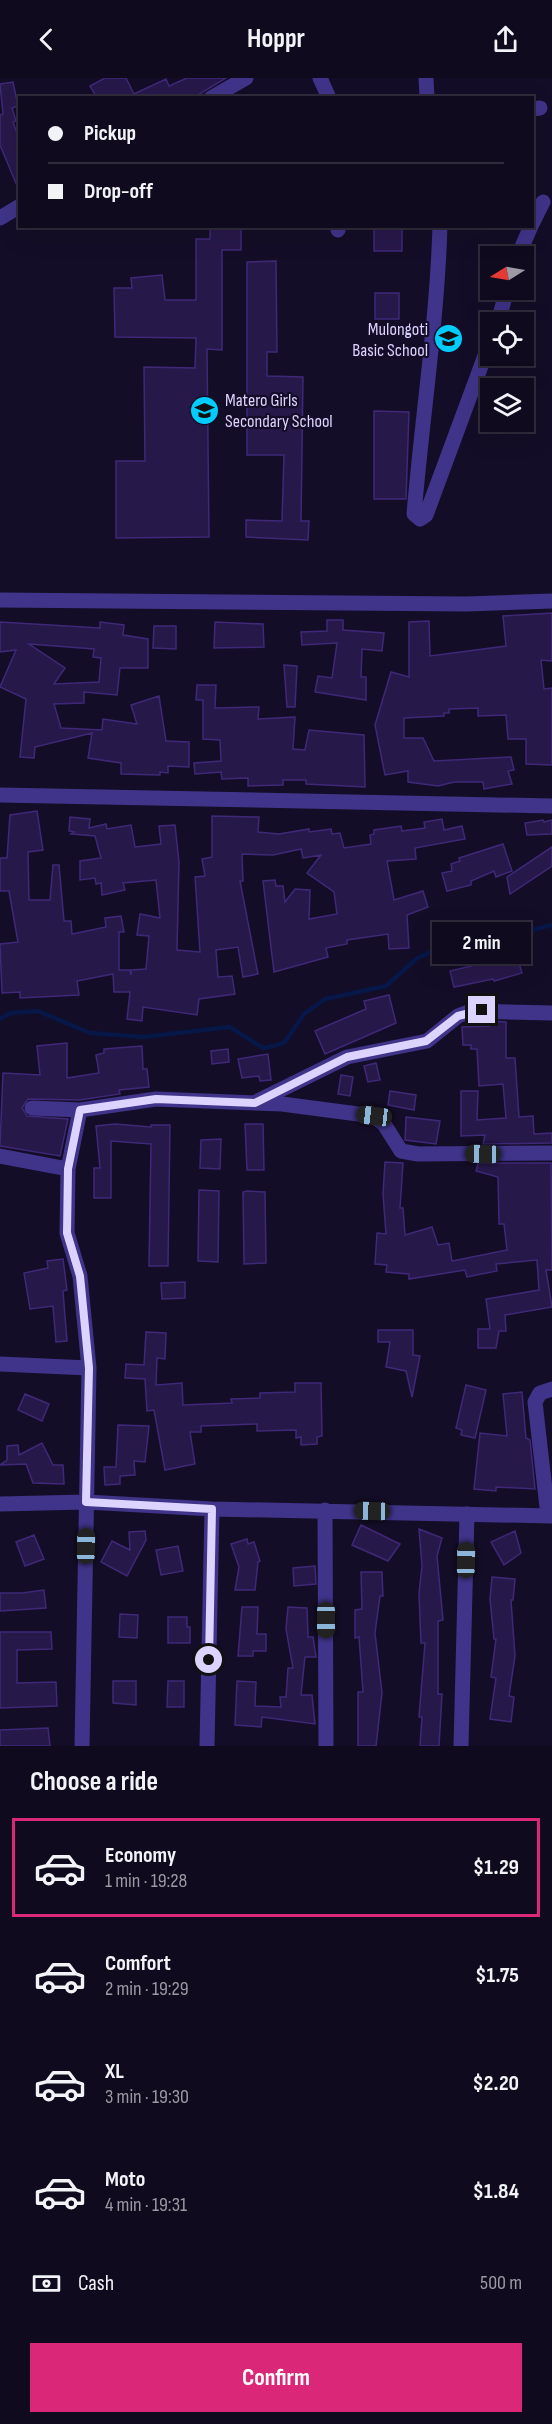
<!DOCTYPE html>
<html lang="en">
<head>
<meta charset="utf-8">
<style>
  body { margin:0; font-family:"Sofia Sans Condensed",sans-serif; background:#1d182a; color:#f1f3f6; height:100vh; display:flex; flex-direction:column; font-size:22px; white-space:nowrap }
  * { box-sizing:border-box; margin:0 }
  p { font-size:20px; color:#9b9aa4 }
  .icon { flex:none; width:33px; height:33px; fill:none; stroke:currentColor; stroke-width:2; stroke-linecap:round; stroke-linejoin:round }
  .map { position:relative; height:1668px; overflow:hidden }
  .side { display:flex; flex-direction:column; background:#0f0a1d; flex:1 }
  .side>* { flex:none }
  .hud { position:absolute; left:18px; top:18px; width:516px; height:132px; border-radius:0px; box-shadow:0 6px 24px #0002,0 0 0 2px #2f2b3b; display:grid; align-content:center; height:132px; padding:0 30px; background:#0f0a1d }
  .needle { width:39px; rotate:259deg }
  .controls { position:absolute; left:480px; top:168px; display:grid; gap:12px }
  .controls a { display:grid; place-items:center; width:54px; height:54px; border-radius:0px; background:#0f0a1d; box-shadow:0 6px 24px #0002,0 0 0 2px #2f2b3b; font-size:30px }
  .end { position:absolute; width:27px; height:27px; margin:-14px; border:8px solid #ddd3ff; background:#111; box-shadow:0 0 0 3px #111 }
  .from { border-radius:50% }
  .bubble { position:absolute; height:42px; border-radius:0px; background:#0f0a1d; box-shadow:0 6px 24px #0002,0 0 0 2px #2f2b3b; font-size:20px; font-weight:700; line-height:42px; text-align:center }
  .car { position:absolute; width:18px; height:36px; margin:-18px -9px; border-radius:8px; box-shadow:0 0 4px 2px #0007; background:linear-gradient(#222 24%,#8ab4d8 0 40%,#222 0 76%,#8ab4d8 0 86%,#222 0) }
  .hud b { display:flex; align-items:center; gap:21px; height:57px; font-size:22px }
  .hud b+b { border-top:2px solid #2f2b3b }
  .hud i { width:15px; height:15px; background:#f1f3f6 }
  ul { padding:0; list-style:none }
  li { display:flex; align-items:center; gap:18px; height:99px; margin:0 12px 9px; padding:0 18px; border:3px solid transparent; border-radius:0px }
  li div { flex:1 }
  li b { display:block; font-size:22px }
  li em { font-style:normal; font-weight:700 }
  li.on { border-color:#db2777 }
  li>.icon { width:54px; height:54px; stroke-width:1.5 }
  h2 { padding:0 30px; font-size:27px; line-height:72px }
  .pay { display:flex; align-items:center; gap:15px; height:66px; padding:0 30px; font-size:22px }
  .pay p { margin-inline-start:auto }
  .action { display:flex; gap:12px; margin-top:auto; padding:12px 30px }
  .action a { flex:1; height:69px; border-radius:0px; background:#db2777; color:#fff; font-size:24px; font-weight:700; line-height:69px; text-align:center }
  header { display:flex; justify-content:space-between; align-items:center; height:78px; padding:0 30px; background:#0f0a1d; font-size:27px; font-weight:700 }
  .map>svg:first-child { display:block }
</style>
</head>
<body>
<header><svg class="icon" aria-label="back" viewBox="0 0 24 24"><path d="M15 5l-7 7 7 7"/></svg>Hoppr<svg class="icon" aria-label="share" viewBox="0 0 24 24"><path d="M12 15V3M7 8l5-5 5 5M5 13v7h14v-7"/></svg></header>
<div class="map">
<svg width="552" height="1668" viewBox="0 0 552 1668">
  <rect width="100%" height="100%" fill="#140d27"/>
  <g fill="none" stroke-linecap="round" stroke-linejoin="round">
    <path stroke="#061748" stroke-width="4.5" d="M0,941L11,935L38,933L90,955L143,959L230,949L263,970L274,968L285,964L304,936L325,921L386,908L416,881L474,853L521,855L552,847"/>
  </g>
  <path fill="#27184a" stroke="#3f2878" stroke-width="1.5" fill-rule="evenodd" d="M105,0H126L134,16L166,1L169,8L187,0H226L193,20H97L90,8Z
    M13,4L18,28L12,30L16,43L13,44L20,64V115L0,67V37L3,36L0,6Z
    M210,148H241V172H222V272L207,271L209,459L116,460V383H145L144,289L195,290L196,260L115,259L114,210H132L131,200L162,197L165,222H196V161H210Z
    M374,148H402V173H374Z
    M276,183L277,274H267V298L303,299L301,443H309L308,462L246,459V442L282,443L284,377H247V184Z
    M375,215H399V241H375Z
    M374,333L409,334L406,421H374Z
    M552,535V583L541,582L544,611L552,610V687L526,686V661H508L506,637L478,638V630L449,631V635H444V638L404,640V660H423L434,683L511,679L514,692L508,693L512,706L484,711L483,704H454L438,708L408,704V693L385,697L375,647L391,594L409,599V544L429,543L430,578L506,568L503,538Z
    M327,542H343V552L384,555L382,573L362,571L361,599H366V622L315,614L318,598L332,600L337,565L302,567L301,554L327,553Z
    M0,544L100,550V544L124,547L123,557L148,561V590H120L117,617L84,614V625L54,626L61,650L102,652L103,641L137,646L131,627L159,618L166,663L189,664V689L168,688V695L160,694V697L121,696V685L88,680L92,655L35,669L34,680L20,679L26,621L0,609L16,572L0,574ZM29,566L94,571L93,579L101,580L99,604L54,606L65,590Z
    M215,544L263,546L264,569L214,570Z
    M154,548H176V571L153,570Z
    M284,587L297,588L295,629H287Z
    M197,607H216L215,630L259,629L258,641L295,639L293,671L305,672L309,652L364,657L365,709L306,706V702H283V707L248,708V700L222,701L221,694L195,696L194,685L221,683L220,662L203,661V622H196Z
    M37,733L43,772L28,774L29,822H50L53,787H59L64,843H71L72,856L106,849L105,840L121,838L124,854H119V892H130L131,897V892L146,891L149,858L137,857L140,836L160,840L156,802L123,805L125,812L102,817L101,805L96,806L95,800L80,802V783L101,780L95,758L71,756L74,754L69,753L70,739L90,741L89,750L106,746L107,751L131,747L135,769L161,766L159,748L175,747L179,784L177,872L200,874L195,799L205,798L202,781L212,779V738L259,739L258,754L279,756L309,751V754L331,751L332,756L340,755L344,770L371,766L370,757L374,756V752L401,748L402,753L425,750L424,744L442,741L444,752L462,748L465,761L415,770L416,781L387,783L394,822L423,813L428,829L407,837L409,870L389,871L388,856L347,862V866L326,870L328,879L274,894L263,803L275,802L276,808H283L285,824L295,811L310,812L309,841L337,836L334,814L307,795L321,777L303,780L301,771L273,777L242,776L243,803H240L258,896L243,899L238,869L216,872L218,899L232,898L235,916L199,921L197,937L143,929L142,943L127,941L130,914H114L113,896L77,903L79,917L20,920V914L2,915L0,866L18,864L9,813H0V780H7L10,737Z
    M543,742L544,744L552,742V756L527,757L525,745Z
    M503,766L512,793L496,799L494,793L471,803V807L447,813L442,795L452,793L451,786L460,783L459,780Z
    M552,769V788L510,816L507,799Z
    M513,865L522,895L494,903L493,901L454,909L450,893L488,884L485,873Z
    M389,917L396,945L325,976L315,953L366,931L364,923Z
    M489,943L506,944V980H515L519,1039L533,1038L534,1056L552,1055V1065L483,1066L485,1057L461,1058V1013H478L477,1042L506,1040L503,1006L479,1008L477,971H471V967H463L462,949L489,948Z
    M67,965V1000L99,995L96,977L104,975V971L142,968L143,991H147L149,1009L119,1012L120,1016L80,1022L28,1021L22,1030L27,1038L68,1041L60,1078L0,1068L3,995L40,997L37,968Z
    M228,971L229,984L212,986L211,973Z
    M268,976L271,1002L260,1003L259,998L242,1000L238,981Z
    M376,985L380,1002L368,1004L364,988Z
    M341,997L353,999L350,1018L338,1016Z
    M390,1013L416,1017L414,1032L388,1027Z
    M406,1039L440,1043L436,1066L405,1062Z
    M115,1046L151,1049V1047H170L168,1188H149L151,1066L111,1063V1120H94V1090H100L96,1048Z
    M245,1046H263L264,1092H247Z
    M221,1061L220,1091L200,1090L201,1062Z
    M385,1084L403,1085L400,1130H403L405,1157L432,1149L438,1167L449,1165L452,1183L507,1172L504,1146H499L498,1099L476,1093L478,1085H551L552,1192H546L552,1229L505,1237L506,1253H499L496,1270H478V1251H490L486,1221L539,1212L537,1182L496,1186L497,1193L467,1199L465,1192L409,1201V1196L386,1194L387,1187L375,1186L377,1155L386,1156L383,1116Z
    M199,1112L219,1113L218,1184L198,1183Z
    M247,1113L265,1114L266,1185L244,1186L243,1114Z
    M63,1181L67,1212L63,1213L67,1263L56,1264L53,1228L30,1231L24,1195L48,1190L47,1183Z
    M185,1204V1220L162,1221L161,1205Z
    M378,1252H413V1277L420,1278L412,1319L406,1293L386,1289L390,1264H378Z
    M146,1254L166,1255L165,1281L157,1280L156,1307L182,1305L183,1327L232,1325L231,1321L260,1320V1315L295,1314V1305H321L322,1358L317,1359V1366L301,1367V1359L296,1360V1352L257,1353V1346L201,1348V1354H190L195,1386L165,1392L154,1332L147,1333L145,1301L125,1300L126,1286L144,1287Z
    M466,1307L486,1312L475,1360L461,1357L462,1352L456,1350Z
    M522,1314L526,1360L530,1362L535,1411L496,1409V1413L474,1411L480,1355L507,1358L503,1316Z
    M25,1316L49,1326L42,1343L18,1332Z
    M118,1347L149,1348L145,1384L134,1383L135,1397L120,1398V1406L105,1407L104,1389H116Z
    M42,1365L53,1387H63L64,1406L33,1405L26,1386L0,1387L7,1382V1368L18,1367L19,1377Z
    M361,1447L400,1466L388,1483L352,1467Z
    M419,1451L442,1460L437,1478L443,1542L438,1543V1616H442L439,1668H420L422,1639H419L425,1565H421L419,1515L422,1488Z
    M145,1453L146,1462L127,1498L101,1484L112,1463L130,1472L129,1454Z
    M515,1453L521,1475L504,1487L491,1464Z
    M34,1457L44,1481L25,1488L16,1464Z
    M247,1461L248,1466L254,1464L260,1483L258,1484L255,1512H235L239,1489L231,1466Z
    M178,1468L183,1493L161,1497L156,1472Z
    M315,1488L316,1506L294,1508L293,1490Z
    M361,1494H382L383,1518H380L375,1555L382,1615L376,1668H358V1614H363L359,1559L355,1560V1532L362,1531Z
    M492,1499L515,1501L513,1522H511L515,1578L509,1618L514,1619L511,1644L490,1641L496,1600L491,1599L496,1561H494L490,1521Z
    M44,1512L46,1530L0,1533V1515H22Z
    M242,1529H258L257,1556H266V1573H253V1578H238Z
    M288,1529L307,1530L308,1559H313L316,1579H305L301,1617H312L315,1646L262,1639L261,1649L235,1647L237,1603L256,1604L255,1628L281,1629L280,1619H286L288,1590H293L286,1551Z
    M120,1536L138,1537L137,1560L119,1559Z
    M168,1539H187V1549H190V1565H168Z
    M0,1554H51L52,1571L17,1572V1605L56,1604L57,1628L0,1630Z
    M113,1603H136V1627L113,1625Z
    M168,1603H184V1629H167Z
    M48,1650L50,1668H0V1652Z"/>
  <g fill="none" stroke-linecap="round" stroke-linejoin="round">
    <path stroke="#40348a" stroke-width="15" d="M320,0L329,20
      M426,0L427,20
      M211,20L246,0
      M532,31L540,30
      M0,140L20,128
      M532,146L543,124
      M440,148C437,245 422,340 414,436L420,441L426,437L433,418L490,264
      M338,152L339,148
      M518,178L531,148
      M498,244L507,212
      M0,522L466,526L552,523
      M0,717L552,728
      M256,1024L347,979L427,963L458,938L471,933L552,935
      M32,1030L80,1032
      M0,1078L68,1091
      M0,1286L89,1290
      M0,1426L86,1424L212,1431L552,1438
      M325,1432L326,1668
      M548,1438L535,1324L540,1315L552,1311
      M82,1668L89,1290L80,1198L67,1155L68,1091L80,1032L156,1021L282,1026L373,1038L384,1046L401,1073L418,1076L552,1075
      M207,1668L212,1431
      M461,1668L467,1436"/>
  </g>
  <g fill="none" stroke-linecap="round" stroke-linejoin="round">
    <path stroke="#ddd3ff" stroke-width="8" d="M209,1582L212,1431L86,1424L89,1290L80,1198L67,1155L68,1091L80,1032L156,1021L255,1025L347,979L426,963L458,938L482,932"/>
  </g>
  <defs>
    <symbol id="school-disc" viewBox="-11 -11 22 22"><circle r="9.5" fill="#00ccfe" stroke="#140d27"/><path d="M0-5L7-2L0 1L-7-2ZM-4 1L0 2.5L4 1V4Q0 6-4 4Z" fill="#111"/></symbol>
  </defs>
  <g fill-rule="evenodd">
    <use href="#school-disc" x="432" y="244" width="33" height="33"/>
    <use href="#school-disc" x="188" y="316" width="33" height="33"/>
  </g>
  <g text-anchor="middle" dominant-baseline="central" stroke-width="4.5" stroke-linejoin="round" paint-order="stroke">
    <g font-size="18" fill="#ddd3ff" stroke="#140d27" text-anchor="end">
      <text x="428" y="251">Mulongoti<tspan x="428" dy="21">Basic School</tspan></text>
      <text x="225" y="322" text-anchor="start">Matero Girls<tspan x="225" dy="21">Secondary School</tspan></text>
    </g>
  </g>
</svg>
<div class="controls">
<a><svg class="needle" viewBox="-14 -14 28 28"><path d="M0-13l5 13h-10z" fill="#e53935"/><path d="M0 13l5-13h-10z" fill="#9b9aa4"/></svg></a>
<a><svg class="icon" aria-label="locate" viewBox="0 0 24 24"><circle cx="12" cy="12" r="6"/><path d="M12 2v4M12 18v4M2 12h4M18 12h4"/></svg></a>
<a><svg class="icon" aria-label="layers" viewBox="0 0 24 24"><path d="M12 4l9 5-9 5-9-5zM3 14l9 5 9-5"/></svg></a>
</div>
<i class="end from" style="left:209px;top:1582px"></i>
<i class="end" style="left:482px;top:932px"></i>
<div class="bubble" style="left:432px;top:844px;width:99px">2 min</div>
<i class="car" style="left:374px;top:1038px;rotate:277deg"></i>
<i class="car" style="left:483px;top:1076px;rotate:271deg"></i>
<i class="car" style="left:372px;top:1433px;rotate:271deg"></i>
<i class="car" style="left:86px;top:1468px;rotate:1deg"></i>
<i class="car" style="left:466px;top:1482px;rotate:1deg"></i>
<i class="car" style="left:326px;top:1542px;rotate:180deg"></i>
<div class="hud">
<b><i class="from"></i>Pickup</b>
<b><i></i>Drop-off</b>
</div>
</div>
<section class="side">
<h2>Choose a ride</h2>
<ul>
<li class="on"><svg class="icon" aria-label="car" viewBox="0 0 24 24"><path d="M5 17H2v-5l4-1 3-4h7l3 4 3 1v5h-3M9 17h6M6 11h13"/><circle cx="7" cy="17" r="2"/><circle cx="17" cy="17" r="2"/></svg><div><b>Economy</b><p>1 min · 19:28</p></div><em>$1.29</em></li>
<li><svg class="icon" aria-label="car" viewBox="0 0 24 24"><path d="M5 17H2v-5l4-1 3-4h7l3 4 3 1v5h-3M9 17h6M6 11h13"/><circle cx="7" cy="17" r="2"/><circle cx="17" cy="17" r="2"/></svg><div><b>Comfort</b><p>2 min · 19:29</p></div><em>$1.75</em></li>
<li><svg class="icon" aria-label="car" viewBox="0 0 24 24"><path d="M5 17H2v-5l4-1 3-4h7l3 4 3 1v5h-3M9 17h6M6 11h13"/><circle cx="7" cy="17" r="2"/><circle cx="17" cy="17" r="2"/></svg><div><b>XL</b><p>3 min · 19:30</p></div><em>$2.20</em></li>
<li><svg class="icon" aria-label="car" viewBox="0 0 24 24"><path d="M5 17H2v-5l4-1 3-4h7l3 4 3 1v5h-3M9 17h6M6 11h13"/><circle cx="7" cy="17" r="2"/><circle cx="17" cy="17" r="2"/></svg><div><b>Moto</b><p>4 min · 19:31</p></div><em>$1.84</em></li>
</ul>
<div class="pay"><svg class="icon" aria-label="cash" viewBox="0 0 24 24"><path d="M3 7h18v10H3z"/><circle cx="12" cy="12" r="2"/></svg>Cash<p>500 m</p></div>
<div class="action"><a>Confirm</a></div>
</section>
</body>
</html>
